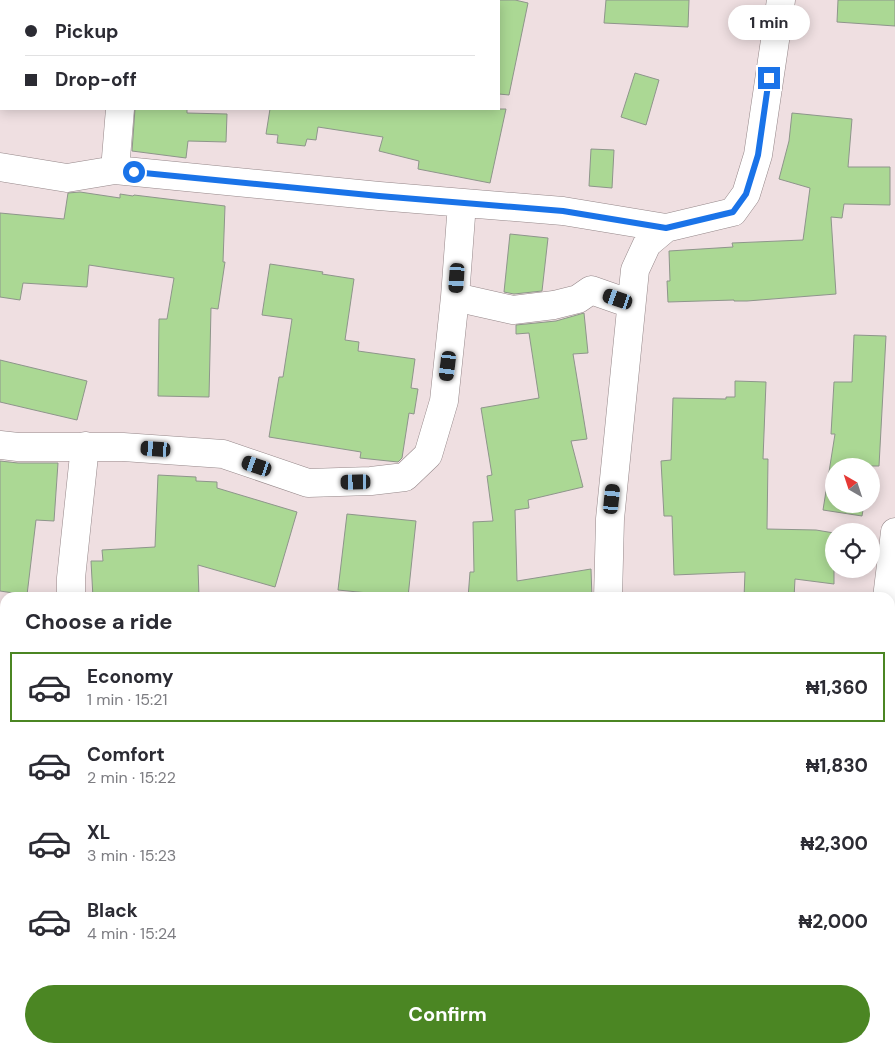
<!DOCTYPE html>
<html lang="en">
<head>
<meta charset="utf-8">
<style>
  body { margin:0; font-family:"DM Sans",sans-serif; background:#f7f7f7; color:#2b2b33; height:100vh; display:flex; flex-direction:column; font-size:19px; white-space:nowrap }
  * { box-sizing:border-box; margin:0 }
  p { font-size:16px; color:#7c7c81 }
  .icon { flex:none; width:28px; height:28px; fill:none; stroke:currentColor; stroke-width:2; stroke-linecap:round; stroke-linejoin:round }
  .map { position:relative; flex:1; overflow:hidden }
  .details { position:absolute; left:0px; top:592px; width:895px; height:461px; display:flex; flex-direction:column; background:#fff; border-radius:15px 15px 0 0; box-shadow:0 2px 12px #0003 }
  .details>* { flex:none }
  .banner { position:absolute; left:0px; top:0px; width:500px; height:110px; box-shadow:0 2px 12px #0003; display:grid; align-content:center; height:110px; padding:0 25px; background:#fff }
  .needle { width:32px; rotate:321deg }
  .fabs { position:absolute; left:825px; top:458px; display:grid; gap:10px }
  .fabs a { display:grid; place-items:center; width:55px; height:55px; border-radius:50%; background:#fff; box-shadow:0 2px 12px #0003; font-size:25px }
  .end { position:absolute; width:22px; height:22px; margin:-11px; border:6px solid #1a73e8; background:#fff; box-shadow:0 0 0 2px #fff }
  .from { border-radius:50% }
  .bubble { position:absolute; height:35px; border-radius:18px; background:#fff; box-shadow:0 2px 12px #0003; font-size:16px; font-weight:700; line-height:35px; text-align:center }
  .car { position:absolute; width:15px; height:30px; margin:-15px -8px; border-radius:6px; box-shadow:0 0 4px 1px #0007; background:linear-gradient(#222 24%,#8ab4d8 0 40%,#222 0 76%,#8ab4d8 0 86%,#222 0) }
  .banner b { display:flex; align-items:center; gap:18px; height:48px; font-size:19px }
  .banner b+b { border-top:1px solid #e1e1e2 }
  .banner i { width:12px; height:12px; background:#2b2b33 }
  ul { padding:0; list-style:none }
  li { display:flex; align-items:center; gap:15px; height:70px; margin:0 10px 8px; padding:0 15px; border:2px solid transparent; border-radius:0px }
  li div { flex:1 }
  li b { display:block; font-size:19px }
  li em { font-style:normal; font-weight:700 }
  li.current { border-color:#4b8623 }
  li>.icon { width:45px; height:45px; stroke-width:1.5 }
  h2 { padding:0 25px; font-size:22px; line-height:60px }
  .cta { display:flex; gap:10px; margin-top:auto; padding:10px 25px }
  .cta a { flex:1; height:58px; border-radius:30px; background:#4b8623; color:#fff; font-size:20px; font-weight:700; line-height:58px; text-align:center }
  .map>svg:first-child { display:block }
</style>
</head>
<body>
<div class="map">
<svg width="895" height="1053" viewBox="0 0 895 1053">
  <rect width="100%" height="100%" fill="#efdfe1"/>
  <path fill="#abd894" stroke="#8e958b" d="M499,0H515L528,3L509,95L499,94Z
    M606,0H689L688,27L604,23Z
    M838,0H895V26L837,22Z
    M635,73L659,80L646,125L621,117Z
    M135,109H187V113L227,114L226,142L188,141L186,158L132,151Z
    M270,109H506L490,183L418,169L419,161L379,151L383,137L318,127L316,140L307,139L305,146L277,143L278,135L266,134Z
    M792,113L852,119L848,167H890V205L844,204L842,218L831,217L836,294L747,301H734V300L668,302L667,281H670L669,251L733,247L732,243L803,240L810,188L779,179L789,141Z
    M591,149L614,150L612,188L589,186Z
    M80,192L120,198V194L133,196L134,195L225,206L223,262H225L218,309L211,308L209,397L158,396L159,319H167L174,278L89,265L87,287L23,283L20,300L0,297V213L64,219L68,193Z
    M510,234L548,238L542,291L514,294L504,292Z
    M270,264L323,272L322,274L354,279L345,340L359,342L358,351L415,359L411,388L418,389L414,414L409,413L402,458L398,462L360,458L361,452L269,437L279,377H283L292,319L262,315Z
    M584,313L588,353L573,354L587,439L571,441L583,487L528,500L529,508L515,510L517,581L591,569L592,598H468L470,572H474L473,522L493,521L487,476L492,475L481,408L539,398L529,333L516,334V325L556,321Z
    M854,335L886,336L879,466H834V504H864L862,516L823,510L835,434H831L834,382H852Z
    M0,360L87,381L77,420L0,402Z
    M735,381L766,382L763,459H768L767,529L816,530L834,533V584L795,579L794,598H744L745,572L674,575L672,516H664L661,461L671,460L673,398L726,399V397H735Z
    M0,461L18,463H58L54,521L36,520L27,595L0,591Z
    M158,475L196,477V481L217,482V488L297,512L275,587L198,565L199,598H93L91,561H103L102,550L155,547Z
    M347,514L416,521L408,597L338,590Z"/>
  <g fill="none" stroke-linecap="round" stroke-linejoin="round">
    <defs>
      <path id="street" d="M129,1V0
        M0,167L67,178L115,170L379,196L563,211L666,228L733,212L746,194L758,155L781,0
        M115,170L120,109
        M455,297L513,310L554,305L578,299L591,290L631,304
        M0,445L18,447H123L223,454L308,483L371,481L405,477L428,455L444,401L455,297L462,203
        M71,598V578L85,446
        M608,598L610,519L635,270L647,244L666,228
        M887,598L895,532
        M890,670H895
        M0,708H5
        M0,941L5,942
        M308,1049L309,1053
        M28,1053V1049"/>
    </defs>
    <use href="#street" stroke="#958789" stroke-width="29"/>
    <use href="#street" stroke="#fff" stroke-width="28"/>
  </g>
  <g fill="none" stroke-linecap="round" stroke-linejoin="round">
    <path stroke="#1a73e8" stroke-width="6" d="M134,172L379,196L563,211L666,228L733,212L746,194L758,155L769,78"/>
  </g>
</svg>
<div class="fabs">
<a><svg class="needle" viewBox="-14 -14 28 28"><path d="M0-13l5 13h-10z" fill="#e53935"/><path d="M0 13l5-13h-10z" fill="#7c7c81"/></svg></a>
<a><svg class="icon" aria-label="locate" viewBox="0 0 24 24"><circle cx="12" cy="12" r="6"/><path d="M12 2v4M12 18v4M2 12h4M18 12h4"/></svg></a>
</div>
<i class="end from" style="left:134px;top:172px"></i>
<i class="end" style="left:769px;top:78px"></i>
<div class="bubble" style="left:728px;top:5px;width:82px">1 min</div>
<i class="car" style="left:457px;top:278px;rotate:184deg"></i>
<i class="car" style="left:618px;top:299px;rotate:289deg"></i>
<i class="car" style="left:448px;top:366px;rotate:187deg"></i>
<i class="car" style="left:156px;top:449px;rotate:274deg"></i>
<i class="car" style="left:257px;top:466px;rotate:289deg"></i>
<i class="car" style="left:356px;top:482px;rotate:269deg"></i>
<i class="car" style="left:612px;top:499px;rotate:6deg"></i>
<div class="banner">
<b><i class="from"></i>Pickup</b>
<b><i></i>Drop-off</b>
</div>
<section class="details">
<h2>Choose a ride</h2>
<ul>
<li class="current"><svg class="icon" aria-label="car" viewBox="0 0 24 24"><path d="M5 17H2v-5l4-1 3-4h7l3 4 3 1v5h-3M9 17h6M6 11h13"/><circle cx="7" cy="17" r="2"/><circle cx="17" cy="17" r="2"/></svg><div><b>Economy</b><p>1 min · 15:21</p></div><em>₦1,360</em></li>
<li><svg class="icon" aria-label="car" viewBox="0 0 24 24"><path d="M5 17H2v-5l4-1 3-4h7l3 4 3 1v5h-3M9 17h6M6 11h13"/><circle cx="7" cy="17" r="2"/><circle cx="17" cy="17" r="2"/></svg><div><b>Comfort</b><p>2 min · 15:22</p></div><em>₦1,830</em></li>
<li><svg class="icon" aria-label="car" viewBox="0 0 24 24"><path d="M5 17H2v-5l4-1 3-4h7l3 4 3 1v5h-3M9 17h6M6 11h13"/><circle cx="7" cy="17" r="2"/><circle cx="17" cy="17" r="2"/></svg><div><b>XL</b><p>3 min · 15:23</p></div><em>₦2,300</em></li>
<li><svg class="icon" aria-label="car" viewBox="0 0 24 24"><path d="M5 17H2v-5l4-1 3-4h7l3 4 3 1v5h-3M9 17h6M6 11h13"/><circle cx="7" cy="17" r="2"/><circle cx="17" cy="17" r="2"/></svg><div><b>Black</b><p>4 min · 15:24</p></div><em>₦2,000</em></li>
</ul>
<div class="cta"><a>Confirm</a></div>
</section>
</div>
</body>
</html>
